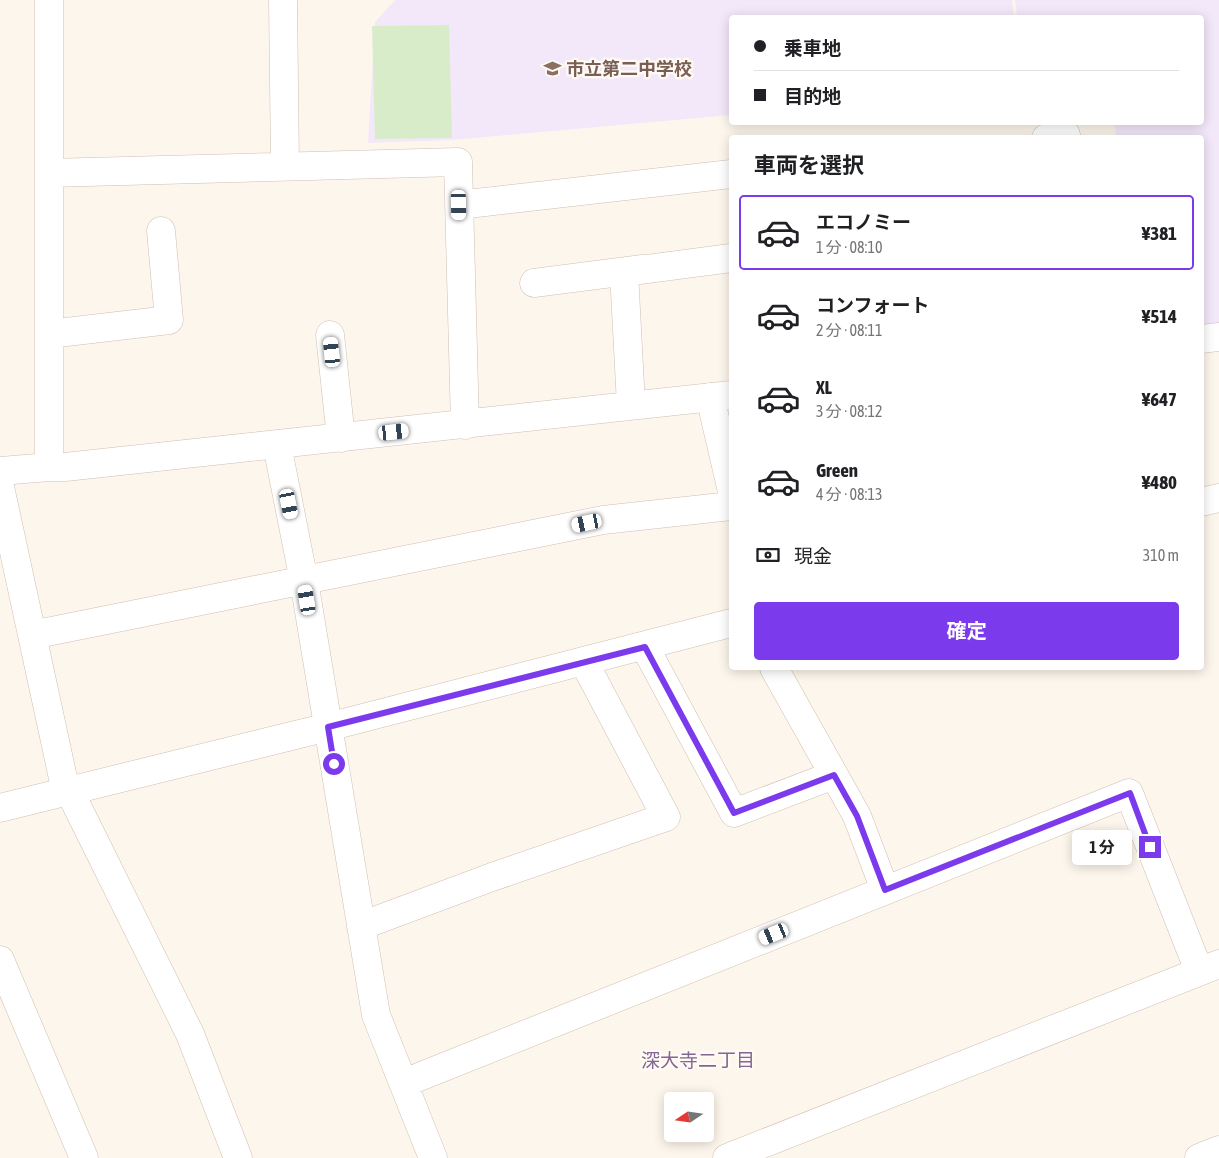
<!DOCTYPE html>
<html lang="ja">
<head>
<meta charset="utf-8">
<style>
  body { margin:0; font-family:"Asap Condensed","Noto Sans JP",sans-serif; background:#f6f6f6; color:#202124; height:100vh; display:flex; flex-direction:column; font-size:19px; white-space:nowrap }
  * { box-sizing:border-box; margin:0 }
  p { font-size:16px; color:#757577 }
  .icon { flex:none; width:28px; height:28px; fill:none; stroke:currentColor; stroke-width:2; stroke-linecap:round; stroke-linejoin:round }
  .map { position:relative; flex:1; overflow:hidden }
  .drawer { position:absolute; left:729px; top:135px; width:475px; height:535px; display:flex; flex-direction:column; background:#fff; border-radius:5px; box-shadow:0 2px 12px #0003 }
  .drawer>* { flex:none }
  .hud { position:absolute; left:729px; top:15px; width:475px; height:110px; border-radius:5px; box-shadow:0 2px 12px #0003; display:grid; align-content:center; height:110px; padding:0 25px; background:#fff }
  .needle { width:32px; rotate:257deg }
  .controls { position:absolute; left:664px; top:1092px; display:grid; gap:10px }
  .controls a { display:grid; place-items:center; width:50px; height:50px; border-radius:5px; background:#fff; box-shadow:0 2px 12px #0003; font-size:25px }
  .end { position:absolute; width:22px; height:22px; margin:-11px; border:6px solid #7c3aed; background:#fff; box-shadow:0 0 0 2px #fff }
  .from { border-radius:50% }
  .bubble { position:absolute; height:35px; border-radius:5px; background:#fff; box-shadow:0 2px 12px #0003; font-size:16px; font-weight:700; line-height:35px; text-align:center }
  .car { position:absolute; width:15px; height:30px; margin:-15px -8px; border-radius:6px; box-shadow:0 0 4px 1px #0007; background:linear-gradient(#fff 24%,#345 0 40%,#fff 0 76%,#345 0 86%,#fff 0) }
  .hud b { display:flex; align-items:center; gap:18px; height:48px; font-size:19px }
  .hud b+b { border-top:1px solid #e0e0e0 }
  .hud i { width:12px; height:12px; background:#202124 }
  ul { padding:0; list-style:none }
  li { display:flex; align-items:center; gap:15px; height:75px; margin:0 10px 8px; padding:0 15px; border:2px solid transparent; border-radius:5px }
  li div { flex:1 }
  li b { display:block; font-size:19px }
  li em { font-style:normal; font-weight:700 }
  li.current { border-color:#7c3aed }
  li>.icon { width:45px; height:45px; stroke-width:1.5 }
  h2 { padding:0 25px; font-size:22px; line-height:60px }
  .pay { display:flex; align-items:center; gap:12px; height:55px; padding:0 25px; font-size:19px }
  .pay p { margin-inline-start:auto }
  .primary-button { display:flex; gap:10px; margin-top:auto; padding:10px 25px }
  .primary-button a { flex:1; height:58px; border-radius:5px; background:#7c3aed; color:#fff; font-size:20px; font-weight:700; line-height:58px; text-align:center }
  .map>svg:first-child { display:block }
</style>
</head>
<body>
<div class="map">
<svg width="1219" height="1158" viewBox="0 0 1219 1158">
  <rect width="100%" height="100%" fill="#fdf6ec"/>
  <path fill="#f3e8fa" d="M395,0H1012L1014,17L731,18V115L451,140L368,143L375,22Z
    M1015,0H1219V326L1201,328V138L1116,137L1115,123L1201,122V18L1017,17Z"/>
  <path fill="#d8ecc9" d="M449,25L452,138L375,139L372,26Z"/>
  <g fill="none" stroke-linecap="round" stroke-linejoin="round">
    <defs>
      <path id="minor" d="M283,0L285,165
        M1046,138L1066,135
        M49,173L458,162L465,425
        M459,205L731,174
        M534,283L643,269
        M49,334L169,320L161,231
        M330,335L341,438
        M1201,339L1219,337
        M710,397L731,487
        M631,405L624,272L731,258
        M277,445L304,581L376,1015L433,1158
        M49,467V0
        M0,471L49,467H65L731,395
        M0,487L63,778L190,1034L238,1158
        M1201,502L1219,498
        M32,635L603,520L731,506
        M645,647L734,813L834,775
        M774,668L857,816L885,890
        M0,808L328,727L731,623
        M361,926L492,877L666,817L584,662
        M0,960L84,1158
        M404,1083L1129,793L1199,971
        M727,1158L1219,964
        M1199,1158L1219,1150"/>
    </defs>
    <use href="#minor" stroke="#d1beb0" stroke-width="29"/>
    <use href="#minor" stroke="#fff" stroke-width="28"/>
  </g>
  <g fill="none" stroke-linecap="round" stroke-linejoin="round">
    <path stroke="#7c3aed" stroke-width="6" d="M334,764L328,727L645,647L734,813L834,775L857,816L885,890L1130,793L1150,847"/>
  </g>
  <defs>
    <symbol id="school-bare" viewBox="-9 -9 18 18"><path d="M0-5L7-2L0 1L-7-2ZM-4 1L0 2.5L4 1V4Q0 6-4 4Z" fill="#8d6e63" stroke="#fffaf3" stroke-width="2.5" paint-order="stroke"/></symbol>
  </defs>
  <g fill-rule="evenodd">
    <use href="#school-bare" x="540" y="56" width="25" height="25"/>
  </g>
  <g text-anchor="middle" dominant-baseline="central" stroke-width="4.5" stroke-linejoin="round" paint-order="stroke">
    <g font-size="18" font-weight="bold" fill="#785e54" stroke="#fffaf3" text-anchor="start">
      <text x="566" y="68">市立第二中学校</text>
    </g>
    <g font-size="19" fill="#846695" stroke="#fffaf3">
      <text x="698" y="1060">深大寺二丁目</text>
    </g>
  </g>
</svg>
<div class="controls">
<a><svg class="needle" viewBox="-14 -14 28 28"><path d="M0-13l5 13h-10z" fill="#e53935"/><path d="M0 13l5-13h-10z" fill="#757577"/></svg></a>
</div>
<i class="end from" style="left:334px;top:764px"></i>
<i class="end" style="left:1150px;top:847px"></i>
<div class="bubble" style="left:1072px;top:830px;width:60px">1 分</div>
<i class="car" style="left:459px;top:205px;rotate:179deg"></i>
<i class="car" style="left:332px;top:352px;rotate:354deg"></i>
<i class="car" style="left:394px;top:432px;rotate:84deg"></i>
<i class="car" style="left:289px;top:504px;rotate:169deg"></i>
<i class="car" style="left:587px;top:523px;rotate:258deg"></i>
<i class="car" style="left:307px;top:600px;rotate:351deg"></i>
<i class="car" style="left:774px;top:934px;rotate:248deg"></i>
<div class="hud">
<b><i class="from"></i>乗車地</b>
<b><i></i>目的地</b>
</div>
<section class="drawer">
<h2>車両を選択</h2>
<ul>
<li class="current"><svg class="icon" aria-label="car" viewBox="0 0 24 24"><path d="M5 17H2v-5l4-1 3-4h7l3 4 3 1v5h-3M9 17h6M6 11h13"/><circle cx="7" cy="17" r="2"/><circle cx="17" cy="17" r="2"/></svg><div><b>エコノミー</b><p>1 分 · 08:10</p></div><em>¥381</em></li>
<li><svg class="icon" aria-label="car" viewBox="0 0 24 24"><path d="M5 17H2v-5l4-1 3-4h7l3 4 3 1v5h-3M9 17h6M6 11h13"/><circle cx="7" cy="17" r="2"/><circle cx="17" cy="17" r="2"/></svg><div><b>コンフォート</b><p>2 分 · 08:11</p></div><em>¥514</em></li>
<li><svg class="icon" aria-label="car" viewBox="0 0 24 24"><path d="M5 17H2v-5l4-1 3-4h7l3 4 3 1v5h-3M9 17h6M6 11h13"/><circle cx="7" cy="17" r="2"/><circle cx="17" cy="17" r="2"/></svg><div><b>XL</b><p>3 分 · 08:12</p></div><em>¥647</em></li>
<li><svg class="icon" aria-label="car" viewBox="0 0 24 24"><path d="M5 17H2v-5l4-1 3-4h7l3 4 3 1v5h-3M9 17h6M6 11h13"/><circle cx="7" cy="17" r="2"/><circle cx="17" cy="17" r="2"/></svg><div><b>Green</b><p>4 分 · 08:13</p></div><em>¥480</em></li>
</ul>
<div class="pay"><svg class="icon" aria-label="cash" viewBox="0 0 24 24"><path d="M3 7h18v10H3z"/><circle cx="12" cy="12" r="2"/></svg>現金<p>310 m</p></div>
<div class="primary-button"><a>確定</a></div>
</section>
</div>
</body>
</html>
